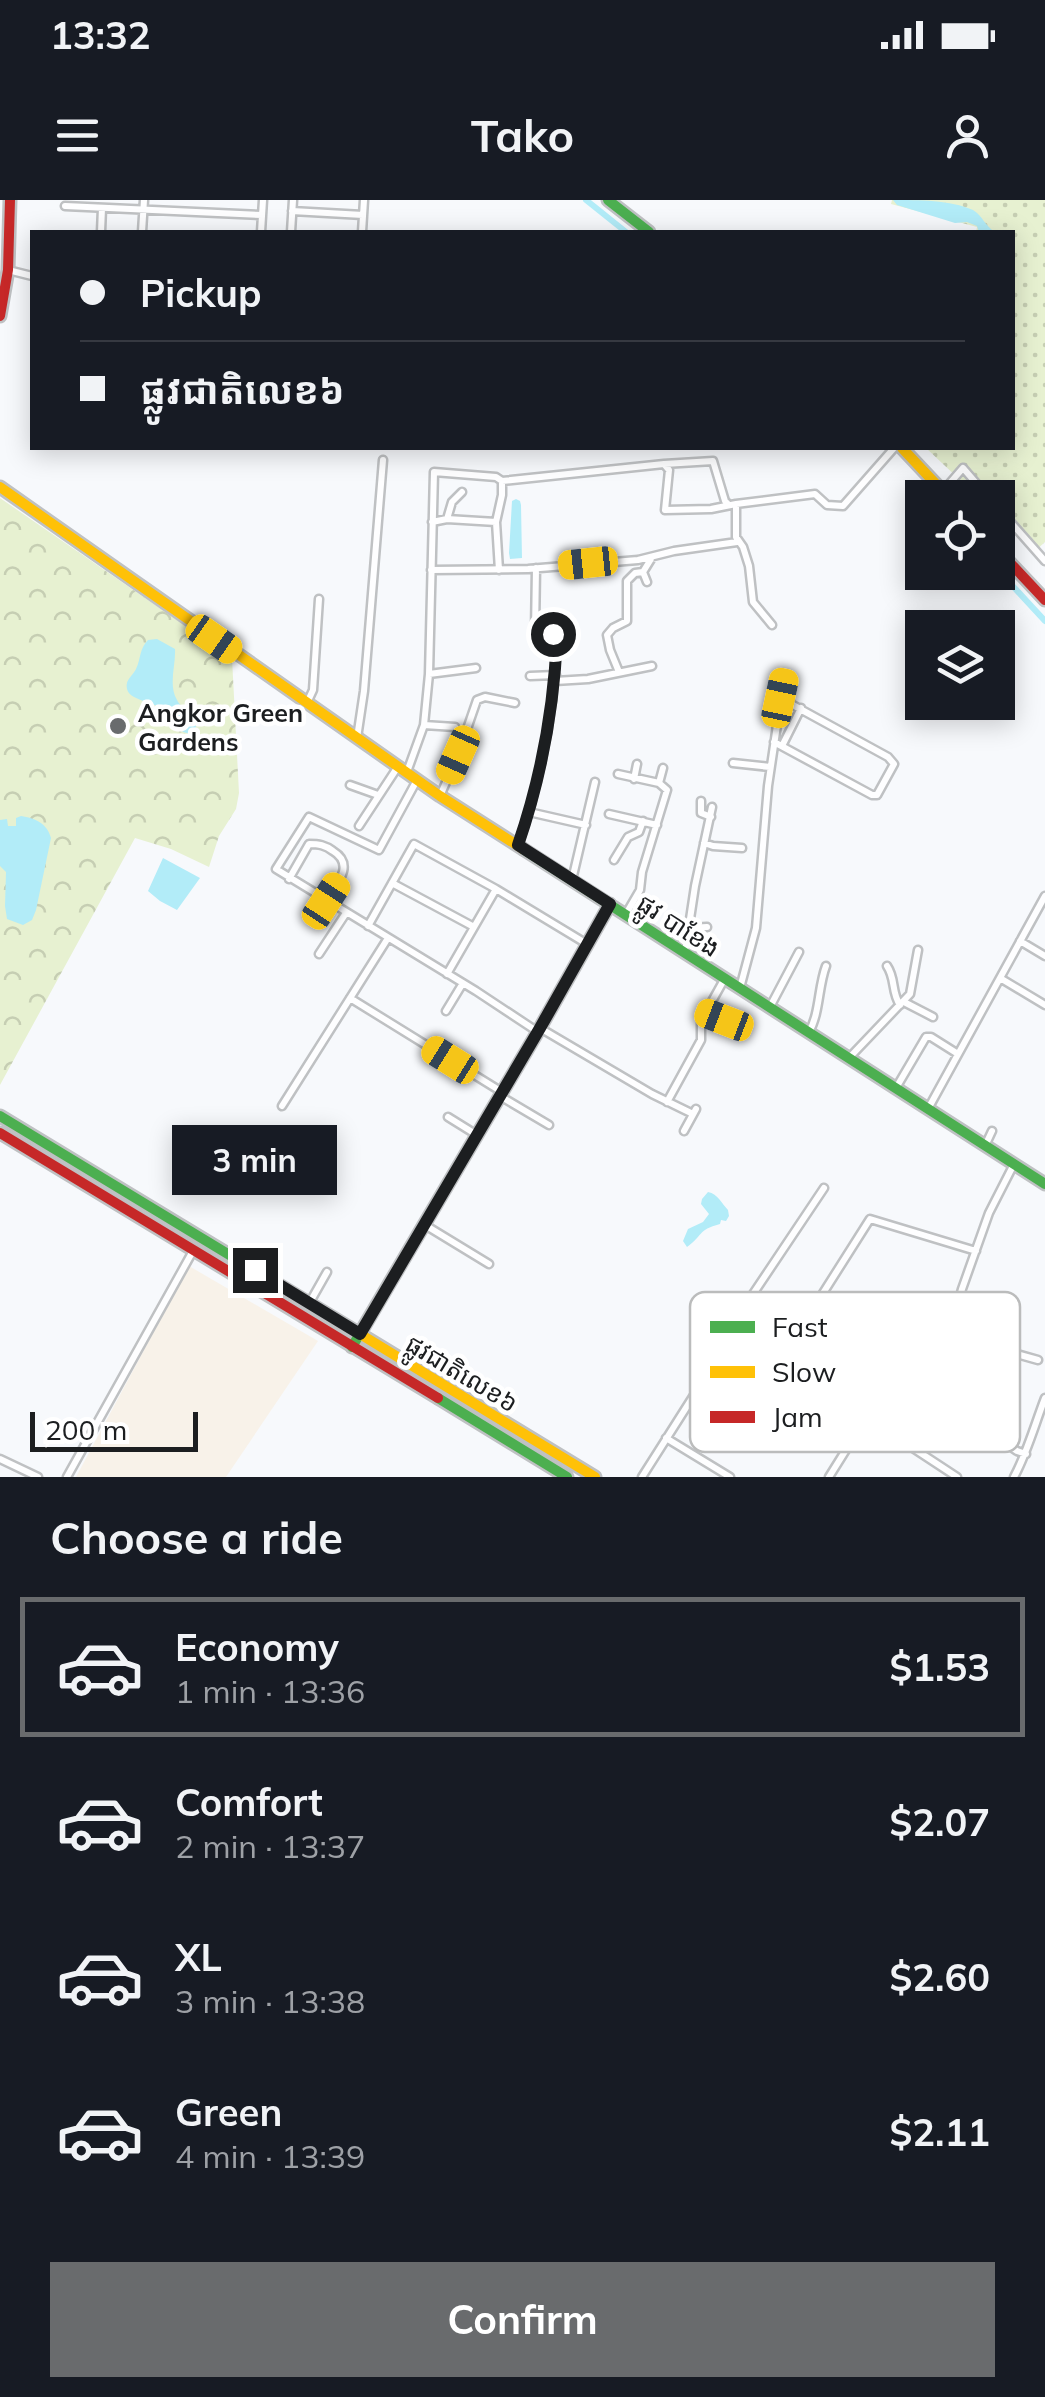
<!DOCTYPE html>
<html lang="en">
<head>
<meta charset="utf-8">
<style>
  body { margin:0; font-family:Mulish,"Noto Sans Khmer",sans-serif; background:#20242c; color:#f1f3f6; height:100vh; display:flex; flex-direction:column; font-size:38px; white-space:nowrap }
  * { box-sizing:border-box; margin:0 }
  p { font-size:32px; color:#9ea1a6 }
  .icon { flex:none; width:55px; height:55px; fill:none; stroke:currentColor; stroke-width:2; stroke-linecap:round; stroke-linejoin:round }
  .map { position:relative; height:1277px; overflow:hidden }
  .panel { display:flex; flex-direction:column; background:#171b24; flex:1 }
  .panel>* { flex:none }
  .guide { position:absolute; left:30px; top:30px; width:985px; height:220px; border-radius:0px; box-shadow:0 5px 25px #0003; display:grid; align-content:center; height:220px; padding:0 50px; background:#171b24 }
  .buttons { position:absolute; left:905px; top:280px; display:grid; gap:20px }
  .buttons a { display:grid; place-items:center; width:110px; height:110px; border-radius:0px; background:#171b24; box-shadow:0 5px 25px #0003; font-size:50px }
  .scale { position:absolute; left:30px; bottom:25px; width:168px; box-sizing:border-box; padding-left:10px; border:5px solid #1c1e20; border-top:0; font-size:28px; line-height:35px; white-space:nowrap; color:#1c1e20; -webkit-text-stroke:8px #fff; paint-order:stroke }
  .end { position:absolute; width:45px; height:45px; margin:-22px; border:12px solid #1c1e20; background:#fff; box-shadow:0 0 0 5px #fff }
  .from { border-radius:50% }
  .bubble { position:absolute; height:70px; border-radius:0px; background:#171b24; box-shadow:0 5px 25px #0003; font-size:32px; font-weight:700; line-height:70px; text-align:center }
  .car { position:absolute; width:30px; height:60px; margin:-30px -15px; border-radius:12px; box-shadow:0 0 8px 2px #0007; background:linear-gradient(#f5c518 24%,#345 0 40%,#f5c518 0 76%,#345 0 86%,#f5c518 0) }
  .guide b { display:flex; align-items:center; gap:35px; height:95px; font-size:38px }
  .guide b+b { border-top:2px solid #363941 }
  .guide i { width:25px; height:25px; background:#f1f3f6 }
  ul { padding:0; list-style:none }
  li { display:flex; align-items:center; gap:30px; height:140px; margin:0 20px 15px; padding:0 30px; border:5px solid transparent; border-radius:0px }
  li div { flex:1 }
  li b { display:block; font-size:38px }
  li em { font-style:normal; font-weight:700 }
  li.on { border-color:#696b6d }
  li>.icon { width:90px; height:90px; stroke-width:1.5 }
  h2 { padding:0 50px; font-size:45px; line-height:120px }
  .button { display:flex; gap:20px; margin-top:auto; padding:20px 50px }
  .button a { flex:1; height:115px; border-radius:0px; background:#696b6d; color:#fff; font-size:40px; font-weight:700; line-height:115px; text-align:center }
  .status { display:flex; justify-content:space-between; align-items:center; height:70px; padding:0 50px; background:#171b24; direction:ltr }
  .status svg { height:28px; fill:currentColor }
  header { display:flex; justify-content:space-between; align-items:center; height:130px; padding:0 50px; background:#171b24; font-size:45px; font-weight:700 }
  .map>svg:first-child { display:block }
</style>
</head>
<body>
<div class="status"><b>13:32</b><svg viewBox="0 0 49 12"><path d="M0 12V9h3v3zM5 12V6h3v6zM10 12V3h3v9zM15 12V0h3v12zM26 1h20v11H26zM47 4h2v5h-2z"/></svg></div>
<header><svg class="icon" aria-label="menu" viewBox="0 0 24 24"><path d="M4 6h16M4 12h16M4 18h16"/></svg>Tako<svg class="icon" aria-label="person" viewBox="0 0 24 24"><circle cx="12" cy="8" r="4"/><path d="M4 21q1-7 8-7t8 7"/></svg></header>
<div class="map">
<svg width="1045" height="1277" viewBox="0 0 1045 1277">
  <defs>
    <pattern id="grass-dots" width="8" height="8" patternUnits="userSpaceOnUse" patternTransform="scale(2.5)"><rect width="8" height="8" fill="#e7f1d1"/><path d="M2 2h.1M6 6h.1" fill="none" stroke="#c6ceb3" stroke-width="1.8" stroke-linecap="round"/></pattern>
    <pattern id="park-crowns" width="20" height="18" patternUnits="userSpaceOnUse" patternTransform="scale(2.5)"><rect width="20" height="18" fill="#e7f1d1"/><path d="M2 6a3 3 0 1 1 6 0M12 15a3 3 0 1 1 6 0" fill="none" stroke="#c6ceb3"/></pattern>
  </defs>
  <rect width="100%" height="100%" fill="#f7f9fc"/>
  <path fill="#f8f2e9" d="M189,1066L318,1141L226,1277H76Z"/>
  <path fill="url(#grass-dots)" d="M892,0H1045V342L1034,352L998,317V298L978,297L926,248H1012V32H976L977,27L891,4Z"/>
  <path fill="url(#park-crowns)" d="M0,298L232,458L239,593L236,609L219,636L209,667L171,649L135,638L0,885Z"/>
  <path fill="#b2ecf8" d="M893,0C919,0 950,0 973,10C982,15 985,26 995,32H979L977,26L967,22L955,23L897,5Z
    M516,299L520,301L521,305L522,358L510,359L509,353L512,301Z
    M157,439L175,449C176,465 168,485 177,500C184,514 205,517 192,534C176,533 173,520 163,510C153,500 123,501 127,483C127,480 135,472 136,469C141,459 139,449 148,440Z
    M21,616C35,618 47,623 51,638L36,710L32,720L23,725L7,719L5,706L6,672L0,666V620L7,619L8,626H16V618Z
    M163,658L200,678L177,710L160,701L148,691Z
    M708,992C718,994 722,1004 728,1010L729,1016L726,1021L721,1020L720,1024C697,1030 703,1036 687,1047L683,1041L688,1029L703,1022L709,1014L701,1004L702,999Z"/>
  <g fill="none" stroke-linecap="round" stroke-linejoin="round">
    <path stroke="#b2ecf8" stroke-width="6" d="M586,0L626,32
      M929,297L930,298
      M998,370L1045,421"/>
    <defs>
      <path id="street" d="M65,6L262,15
        M292,11L363,15
        M101,32L102,8
        M142,32L144,0
        M261,32L263,0
        M291,32L293,0
        M362,32L364,0
        M8,70L32,76
        M664,264L713,261L725,301L729,305
        M937,298L963,268L989,298
        M998,308L1045,361
        M447,319L452,302L462,292
        M432,322L447,319L496,322
        M431,370L528,369L638,360L674,351L737,342
        M499,370L496,322L502,295V281
        M643,372L647,382
        M772,425L753,402L749,366L743,347L736,337V304L815,294L827,305L843,306L894,248
        M619,472L610,450L607,435L613,428L627,421V381L635,373L643,372L651,359
        M429,474L476,468
        M530,476L556,475
        M555,481L588,479L652,466
        M307,503L313,490L319,399
        M424,525L455,527
        M357,538L364,491L383,260
        M774,542L872,595H877L894,564L888,557L780,498
        M782,546L801,508
        M733,563L770,567
        M407,572L424,525L429,474L434,272L496,277L502,281L664,264L669,270L665,310L711,309L736,304
        M618,574L659,583L667,590L642,672L640,690L626,714
        M634,579L637,564
        M417,580L379,650L309,617L276,669L476,791L538,832
        M659,583L663,568
        M350,585L378,595
        M440,596L458,555L477,500L485,497L515,503
        M701,601V613L711,617
        M529,612L586,625
        M609,614L657,625
        M359,626L397,568
        M704,643L713,646L742,648
        M518,645C541,578 555,506 557,436L538,435L535,432L536,368
        M614,660L628,637L639,632L643,621
        M289,679L309,644C319,644 325,645 333,651C356,665 336,685 326,701
        M572,680L595,582
        M392,683L474,727
        M368,726L414,644L496,689L587,744
        M690,728L707,727
        M1020,741L1045,756
        M685,752L695,686L712,607
        M319,754L346,713
        M887,766C896,779 891,792 900,805
        M447,774L496,689
        M1000,778L1045,805
        M740,788L756,728L768,586L784,478
        M350,798L502,892
        M904,802L933,817
        M770,807L799,752
        M446,811L463,783
        M705,812L724,820L738,831
        M540,828L652,894L693,914
        M809,832C820,813 818,787 826,766
        M849,858L910,794L918,750
        M896,888L926,837H931L958,854
        M500,896L549,925
        M667,902L701,840V821L725,778
        M282,906L388,738
        M928,909L1045,696
        M448,917L477,935
        M684,931L696,909
        M985,946L992,931
        M425,1025L489,1064
        M751,1097L806,1120L850,1149L932,1194L1017,1251L1026,1254
        M310,1102L327,1072
        M806,1120L870,1019L976,1051
        M951,1132L974,1142L1038,1160
        M729,1140L887,1231L957,1277
        M850,1149L868,1100
        M698,1189L784,1241
        M932,1194L937,1184L962,1089L989,1013L1014,964
        M783,1201L776,1167L785,1160L790,1152
        M666,1238L730,1277
        M736,1241L762,1201
        M0,1259L38,1277
        M67,1277L193,1051
        M642,1277L729,1140L751,1097L824,988
        M829,1277L894,1173
        M1014,1277C1027,1253 1035,1224 1045,1198"/>
      <path id="fast" d="M608,0L649,32
        M523,649L1045,984
        M0,916L360,1134
        M352,1147L540,828L610,704
        M438,1198L567,1277"/>
      <path id="slow" d="M902,248L949,298
        M0,287L440,596L523,649
        M360,1134L595,1277"/>
      <path id="jam" d="M0,116L8,70L10,0
        M998,350L1045,400
        M0,933L438,1198"/>
    </defs>
    <use href="#street" stroke="#bfc1c3" stroke-width="11"/>
    <use href="#fast" stroke="#bfc1c3" stroke-width="15"/>
    <use href="#slow" stroke="#bfc1c3" stroke-width="15"/>
    <use href="#jam" stroke="#bfc1c3" stroke-width="15"/>
    <use href="#street" stroke="#fefeff" stroke-width="6"/>
    <use href="#fast" stroke="#4caf50" stroke-width="10"/>
    <use href="#slow" stroke="#ffc107" stroke-width="10"/>
    <use href="#jam" stroke="#c62828" stroke-width="10"/>
  </g>
  <g fill="none" stroke-linecap="round" stroke-linejoin="round">
    <path stroke="#1c1e20" stroke-width="12" d="M255,1070L360,1134L540,828L610,704L518,645C541,578 554,507 557,437L553,434"/>
  </g>
  <circle fill="#696b6d" stroke="#fff" stroke-width="4" cx="118" cy="526" r="10"/>
  <g text-anchor="middle" dominant-baseline="central" stroke-width="9" stroke-linejoin="round" paint-order="stroke">
    <g font-size="25" font-weight="bold" fill="#1c1e20" stroke="#fff" text-anchor="start">
      <text x="138" y="512">Angkor Green<tspan x="138" dy="29">Gardens</tspan></text>
    </g>
    <g font-size="25" fill="#1c1e20" stroke="#fff">
      <text transform="translate(679 725) rotate(33)">ផ្លូវ បាខែង</text>
      <text transform="translate(462 1173) rotate(31)">ផ្លូវជាតិលេខ៦</text>
    </g>
  </g>
  <rect x="690" y="1092" width="330" height="160" rx="15" fill="#fff" stroke="#bbbcbc" stroke-width="2.5"/>
  <rect x="710" y="1121" width="45" height="12" fill="#4caf50"/>
  <rect x="710" y="1166" width="45" height="12" fill="#ffc107"/>
  <rect x="710" y="1211" width="45" height="12" fill="#c62828"/>
  <g font-size="28" fill="#1c1e20">
    <text x="772" y="1137">Fast</text>
    <text x="772" y="1182">Slow</text>
    <text x="772" y="1227">Jam</text>
  </g>
</svg>
<div class="buttons">
<a><svg class="icon" aria-label="locate" viewBox="0 0 24 24"><circle cx="12" cy="12" r="6"/><path d="M12 2v4M12 18v4M2 12h4M18 12h4"/></svg></a>
<a><svg class="icon" aria-label="layers" viewBox="0 0 24 24"><path d="M12 4l9 5-9 5-9-5zM3 14l9 5 9-5"/></svg></a>
</div>
<div class="scale">200 m</div>
<i class="end from" style="left:553px;top:434px"></i>
<i class="end" style="left:255px;top:1070px"></i>
<div class="bubble" style="left:172px;top:925px;width:165px">3 min</div>
<i class="car" style="left:588px;top:363px;rotate:264deg"></i>
<i class="car" style="left:214px;top:439px;rotate:125deg"></i>
<i class="car" style="left:780px;top:498px;rotate:12deg"></i>
<i class="car" style="left:458px;top:555px;rotate:204deg"></i>
<i class="car" style="left:326px;top:701px;rotate:33deg"></i>
<i class="car" style="left:724px;top:820px;rotate:291deg"></i>
<i class="car" style="left:450px;top:860px;rotate:302deg"></i>
<div class="guide">
<b><i class="from"></i>Pickup</b>
<b><i></i>ផ្លូវជាតិលេខ៦</b>
</div>
</div>
<section class="panel">
<h2>Choose a ride</h2>
<ul>
<li class="on"><svg class="icon" aria-label="car" viewBox="0 0 24 24"><path d="M5 17H2v-5l4-1 3-4h7l3 4 3 1v5h-3M9 17h6M6 11h13"/><circle cx="7" cy="17" r="2"/><circle cx="17" cy="17" r="2"/></svg><div><b>Economy</b><p>1 min · 13:36</p></div><em>$1.53</em></li>
<li><svg class="icon" aria-label="car" viewBox="0 0 24 24"><path d="M5 17H2v-5l4-1 3-4h7l3 4 3 1v5h-3M9 17h6M6 11h13"/><circle cx="7" cy="17" r="2"/><circle cx="17" cy="17" r="2"/></svg><div><b>Comfort</b><p>2 min · 13:37</p></div><em>$2.07</em></li>
<li><svg class="icon" aria-label="car" viewBox="0 0 24 24"><path d="M5 17H2v-5l4-1 3-4h7l3 4 3 1v5h-3M9 17h6M6 11h13"/><circle cx="7" cy="17" r="2"/><circle cx="17" cy="17" r="2"/></svg><div><b>XL</b><p>3 min · 13:38</p></div><em>$2.60</em></li>
<li><svg class="icon" aria-label="car" viewBox="0 0 24 24"><path d="M5 17H2v-5l4-1 3-4h7l3 4 3 1v5h-3M9 17h6M6 11h13"/><circle cx="7" cy="17" r="2"/><circle cx="17" cy="17" r="2"/></svg><div><b>Green</b><p>4 min · 13:39</p></div><em>$2.11</em></li>
</ul>
<div class="button"><a>Confirm</a></div>
</section>
</body>
</html>
